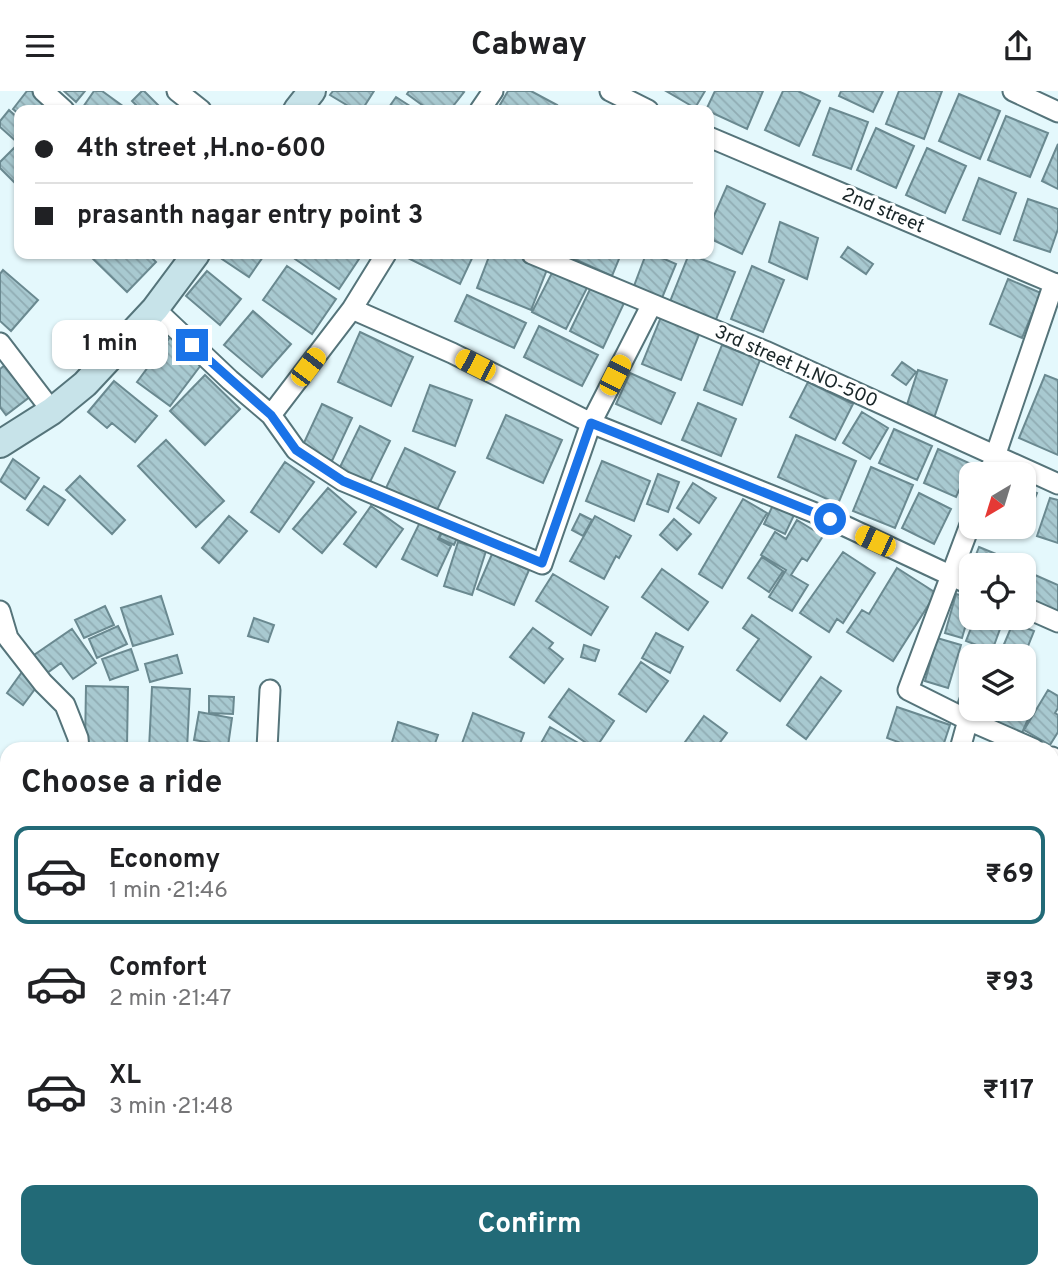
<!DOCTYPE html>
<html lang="en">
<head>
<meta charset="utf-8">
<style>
  body { margin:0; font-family:Overpass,sans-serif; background:#f2f2f2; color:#202124; height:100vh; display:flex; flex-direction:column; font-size:26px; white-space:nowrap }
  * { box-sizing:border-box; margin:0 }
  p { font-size:23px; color:#757577 }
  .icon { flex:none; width:38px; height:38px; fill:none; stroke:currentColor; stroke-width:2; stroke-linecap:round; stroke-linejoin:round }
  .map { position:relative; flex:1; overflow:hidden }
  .side { position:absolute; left:0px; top:651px; width:1059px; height:537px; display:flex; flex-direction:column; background:#fff; border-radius:21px 21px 0 0; box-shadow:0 2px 5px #0004 }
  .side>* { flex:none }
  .guide { position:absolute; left:14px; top:14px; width:700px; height:154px; border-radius:14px; box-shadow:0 2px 5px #0004; display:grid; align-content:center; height:154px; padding:0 21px; background:#fff }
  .needle { width:46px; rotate:218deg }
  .controls { position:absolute; left:959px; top:371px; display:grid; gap:14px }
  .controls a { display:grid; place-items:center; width:77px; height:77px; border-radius:14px; background:#fff; box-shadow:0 2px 5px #0004; font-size:35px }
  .end { position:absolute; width:32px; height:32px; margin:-16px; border:9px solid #1a73e8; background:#fff; box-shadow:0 0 0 4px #fff }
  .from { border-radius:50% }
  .bubble { position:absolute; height:49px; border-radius:14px; background:#fff; box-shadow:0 2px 5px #0004; font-size:23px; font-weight:700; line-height:49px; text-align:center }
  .car { position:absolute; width:21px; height:42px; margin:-21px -10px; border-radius:9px; box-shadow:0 0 5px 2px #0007; background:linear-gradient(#f5c518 24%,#345 0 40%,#f5c518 0 76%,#345 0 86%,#f5c518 0) }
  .guide b { display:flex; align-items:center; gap:24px; height:66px; font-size:26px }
  .guide b+b { border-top:2px solid #e0e0e0 }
  .guide i { width:18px; height:18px; background:#202124 }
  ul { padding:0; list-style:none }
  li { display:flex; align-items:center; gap:21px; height:98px; margin:0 14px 10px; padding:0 7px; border:4px solid transparent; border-radius:14px }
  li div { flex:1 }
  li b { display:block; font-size:26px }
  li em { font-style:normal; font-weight:700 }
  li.on { border-color:#226a77 }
  li>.icon { width:63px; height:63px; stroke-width:1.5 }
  h2 { padding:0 21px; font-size:32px; line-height:84px }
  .cta { display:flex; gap:14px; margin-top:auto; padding:14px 21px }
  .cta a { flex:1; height:80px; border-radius:14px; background:#226a77; color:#fff; font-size:28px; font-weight:700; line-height:80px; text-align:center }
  header { display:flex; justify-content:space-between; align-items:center; height:91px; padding:0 21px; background:#fff; font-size:32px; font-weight:700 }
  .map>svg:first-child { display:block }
</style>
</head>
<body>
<header><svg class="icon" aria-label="menu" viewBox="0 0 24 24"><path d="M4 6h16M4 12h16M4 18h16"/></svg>Cabway<svg class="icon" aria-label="share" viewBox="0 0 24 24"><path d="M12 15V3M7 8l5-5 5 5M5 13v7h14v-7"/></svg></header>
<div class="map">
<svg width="1058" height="1187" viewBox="0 0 1058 1187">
  <defs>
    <pattern id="building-back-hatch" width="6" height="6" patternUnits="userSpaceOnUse" patternTransform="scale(1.75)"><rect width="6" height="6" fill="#a8c9d0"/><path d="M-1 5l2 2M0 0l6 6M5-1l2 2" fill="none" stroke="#90acb3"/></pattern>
  </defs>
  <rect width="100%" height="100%" fill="#e4f8fc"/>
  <path fill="url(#building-back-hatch)" stroke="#6a8990" stroke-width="2" d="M27,0H35L58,19H19V23L13,18Z
    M64,0H85L76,11Z
    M94,0H102L127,18L81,19Z
    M142,0H144L161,17L159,19H141L132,10Z
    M333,0H374L362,19H355L330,4Z
    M409,0H462L464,1L450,19H429L407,3Z
    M508,0H531L557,14L554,19H497Z
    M666,0H705L695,17Z
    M715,0H763L747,38L706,19Z
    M783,0H798L820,10L799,55L765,39Z
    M841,0H883L873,21L839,5Z
    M899,0H942L924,48L886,33Z
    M959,3L1000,20L980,68L939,50Z
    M396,6L416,19H387Z
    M830,17L868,31L851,78L813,64Z
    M9,19L19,28V53L0,36V30Z
    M1006,25L1048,42L1030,86L988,69Z
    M876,37L914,55L896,97L857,79Z
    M1058,53V98L1042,90Z
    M14,57L19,62V96L0,77V71Z
    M927,57L966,75L945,122L906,104Z
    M979,87L1016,102L1000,143L963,129Z
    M727,95L765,113L742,163L709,147V136Z
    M1028,108L1058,118V138L1050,161L1014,149Z
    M780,131L818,147L807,188L769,171Z
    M848,156L873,173L866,183L841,166Z
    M88,163H148L156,171L127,201Z
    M226,163H265L249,186L222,168Z
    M298,163H358L361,165L339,198L295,168Z
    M400,163H474L460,193Z
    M490,163H518L548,176L531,219L477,197Z
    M571,163H621L612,185L570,166Z
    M646,163H653L676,173L662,207L634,195Z
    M689,163L735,181L715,231L669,213Z
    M287,175L336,208L312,243L263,209Z
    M752,175L784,189L763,241L731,228Z
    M555,176L589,193L566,238L532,221Z
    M3,179L38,209L11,240L0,230V183Z
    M207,180L241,208L220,234L186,205Z
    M1008,188L1041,202L1022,247L990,233Z
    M592,194L625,210L603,257L570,240Z
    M467,204L526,232L514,257L455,230Z
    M253,220L291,253L262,286L224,254Z
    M661,226L700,241L681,289L642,273Z
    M539,235L598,264L582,295L524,266Z
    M360,241L413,266L391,315L338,291Z
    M171,245L204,270L170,315L137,291Z
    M722,254L760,269L742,314L704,299Z
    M902,271L916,281L906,294L892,284Z
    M6,273L31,305L6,324L0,316V278Z
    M918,279L947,289L934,327L906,317Z
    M630,282L675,302L661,333L616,313Z
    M205,284L240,318L205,354L170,320Z
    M1045,284L1058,289V364L1019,347Z
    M114,290L157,325L135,351L112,332L107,337L88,321Z
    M808,291L853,313L835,349L790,326Z
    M430,294L472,309L455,355L413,340Z
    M698,312L736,328L721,365L682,349Z
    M322,313L352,327L332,370L302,356Z
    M862,321L888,337L870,368L843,352Z
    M506,324L562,349L543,392L487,367Z
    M360,335L390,350L369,393L339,378Z
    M894,338L932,355L917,389L879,372Z
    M796,344L856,370L838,413L778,386Z
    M166,349L224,410L196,436L138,375Z
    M405,357L455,381L436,421L386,397Z
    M938,358L971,373L956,406L924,392Z
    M13,368L39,387L25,408L0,390Z
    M602,370L650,390L634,430L586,410Z
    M285,371L314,391L279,441L251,421Z
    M871,376L913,394L895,437L853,420Z
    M658,383L679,391L668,421L647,413Z
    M80,385L125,429L112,443L66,399Z
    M693,392L716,407L699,432L677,417Z
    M44,395L65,409L48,434L27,419Z
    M328,397L356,421L322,462L293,438Z
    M1024,397L1037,402L1024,434Z
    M919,402L951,418L934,453L902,437Z
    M1050,407L1058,409V452L1037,445Z
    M743,408L767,422L722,497L699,483Z
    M774,412L795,422L785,443L764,433Z
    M371,415L403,438L376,476L344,453Z
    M580,423L592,429L583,445L572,439Z
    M229,425L247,440L219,472L202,457Z
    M595,425L631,445L619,467L616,465L604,488L570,470Z
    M422,427L443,438L438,448L451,455L437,485L402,468Z
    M674,428L691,443L677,459L660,444Z
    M797,429L823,445L807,470L802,467L791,484L808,494L792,520L769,506L786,479L761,464L775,441L786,448Z
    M998,436H1023L1020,444Z
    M444,438L458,445L454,454L439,447Z
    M458,451L486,460L472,504L444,495Z
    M979,456L1006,467L1003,474H972Z
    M843,461L875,482L843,532L837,528L829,541L800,522Z
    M492,463L529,479L514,514L477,498Z
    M762,466L783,480L769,501L748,487Z
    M897,477L936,502L893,570L847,541L862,519L869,523Z
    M662,478L708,511L688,539L642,506Z
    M553,483L608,516L591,544L536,510Z
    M1035,484L1058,494V525L1024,511Z
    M956,503L971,507V516L962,547L945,542Z
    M161,505L173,543L133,555L121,517Z
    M105,515L114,534L84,547L75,529Z
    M752,524L811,566L780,610L737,579L759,548L743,537Z
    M254,527L274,534L268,551L248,545Z
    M975,527H1004L992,560L966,550Z
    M1013,532L1034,540L1024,565L1002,558Z
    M118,535L127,553L97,567L89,548Z
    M533,537L553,552L549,557L563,568L544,592L510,566Z
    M72,538L96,572L73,588L61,572L47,582L34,564Z
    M656,542L683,556L670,582L642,567Z
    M937,547L961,554L948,597L925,590Z
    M584,554L599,559L595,570L581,566Z
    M131,558L138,579L110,589L102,568Z
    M177,564L182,582L150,591L145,573Z
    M641,571L668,590L646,621L619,603Z
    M971,577V616L958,611Z
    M22,581L38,594L23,614L7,602Z
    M821,586L841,600L806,648L787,634Z
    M86,595L128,596L127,656L85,655Z
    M152,596L190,598L187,658H149Z
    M569,598L614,630L595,658L549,626Z
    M1048,599L1058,605V617L1055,622L1058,624V641L1050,654L1024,639Z
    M209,605L234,606L233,623L209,622Z
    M1024,610L1034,614L1022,642L996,631L1002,618H1024Z
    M897,616L950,634L942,658H917L887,647Z
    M199,621L232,627L228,655L194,649Z
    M473,622L524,642L518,658H460Z
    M704,625L727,642L715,658H680Z
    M398,631L438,644L433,658H390Z
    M550,636L589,658H547L540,654Z
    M1052,689L1058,691V700L1052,717Z
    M1052,774L1058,777V784L1052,800Z
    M273,1181H301L308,1187H269Z
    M565,1181H597L604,1187H560Z
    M608,1181H638L633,1187H614Z
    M725,1181H741L737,1187Z
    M996,1181H1022L1025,1182L1024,1187H994Z"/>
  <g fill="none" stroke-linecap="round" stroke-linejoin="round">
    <defs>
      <path id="street" d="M43,0L64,19
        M177,0L201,19
        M610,0L648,19
        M1013,0L1058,21
        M480,19L493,0
        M709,46L1058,194
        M532,163L765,260L1058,393
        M155,218L230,289L271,324L352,218L386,163
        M352,218L452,262L591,332L830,428L971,494
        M0,252L52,320
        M271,324L296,359L343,390L542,473L591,332L652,213
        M989,383L1054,192
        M971,431L908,599L968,629L1034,658
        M1024,516L1058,531
        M0,520L8,547L43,592L65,614L78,647L79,658
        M267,658L270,599
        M960,658L968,629
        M1052,666L1058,669
        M0,754H7
        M1052,764L1058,767
        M1052,937L1058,938
        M321,1187L325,1181
        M553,1187L557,1181
        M1034,1187L1036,1181"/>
      <path id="secondary" d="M297,19L312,0
        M0,353L52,320L85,293L155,218L196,163"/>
    </defs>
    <use href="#street" stroke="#55747a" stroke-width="23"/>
    <use href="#secondary" stroke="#55747a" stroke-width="30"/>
    <use href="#street" stroke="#fff" stroke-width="19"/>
    <use href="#secondary" stroke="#c7e3e9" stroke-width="26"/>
  </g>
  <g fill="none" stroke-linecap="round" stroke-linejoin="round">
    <path stroke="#1a73e8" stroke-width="9" d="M192,254L271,324L296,359L343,390L542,472L591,332L830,428"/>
  </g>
  <g text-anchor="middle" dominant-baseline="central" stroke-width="6" stroke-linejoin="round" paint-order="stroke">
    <g font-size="19" fill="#192628" stroke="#fff">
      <text transform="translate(883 120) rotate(23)">2nd street</text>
      <text transform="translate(796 276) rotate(24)">3rd street H.NO-500</text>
    </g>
  </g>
</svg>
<div class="controls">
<a><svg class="needle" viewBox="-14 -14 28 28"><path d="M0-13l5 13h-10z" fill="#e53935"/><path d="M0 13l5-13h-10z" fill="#757577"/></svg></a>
<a><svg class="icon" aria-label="locate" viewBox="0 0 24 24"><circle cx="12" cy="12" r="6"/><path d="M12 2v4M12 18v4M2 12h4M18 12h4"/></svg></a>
<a><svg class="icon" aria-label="layers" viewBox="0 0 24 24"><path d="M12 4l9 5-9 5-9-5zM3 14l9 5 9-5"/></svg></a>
</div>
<i class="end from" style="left:830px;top:428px"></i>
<i class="end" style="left:192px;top:254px"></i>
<div class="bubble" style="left:52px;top:229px;width:116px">1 min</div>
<i class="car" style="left:475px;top:274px;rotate:297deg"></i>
<i class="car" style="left:308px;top:276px;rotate:37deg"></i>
<i class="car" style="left:615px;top:284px;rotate:27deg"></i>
<i class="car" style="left:875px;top:450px;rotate:295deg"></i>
<div class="guide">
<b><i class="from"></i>4th street ,H.no-600</b>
<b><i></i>prasanth nagar entry point 3</b>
</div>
<section class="side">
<h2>Choose a ride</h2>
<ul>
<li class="on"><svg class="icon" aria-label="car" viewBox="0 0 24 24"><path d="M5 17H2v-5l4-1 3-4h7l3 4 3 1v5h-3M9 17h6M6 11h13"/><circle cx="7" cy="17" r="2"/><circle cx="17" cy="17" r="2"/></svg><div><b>Economy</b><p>1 min · 21:46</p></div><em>₹69</em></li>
<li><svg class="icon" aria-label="car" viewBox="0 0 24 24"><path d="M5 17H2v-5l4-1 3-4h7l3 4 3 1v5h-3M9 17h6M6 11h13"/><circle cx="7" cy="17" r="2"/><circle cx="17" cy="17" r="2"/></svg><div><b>Comfort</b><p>2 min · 21:47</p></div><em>₹93</em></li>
<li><svg class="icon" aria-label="car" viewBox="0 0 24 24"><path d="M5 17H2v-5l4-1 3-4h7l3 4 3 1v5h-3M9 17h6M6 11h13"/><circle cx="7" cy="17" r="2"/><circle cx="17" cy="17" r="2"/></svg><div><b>XL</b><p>3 min · 21:48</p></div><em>₹117</em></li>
</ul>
<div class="cta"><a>Confirm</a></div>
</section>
</div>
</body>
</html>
